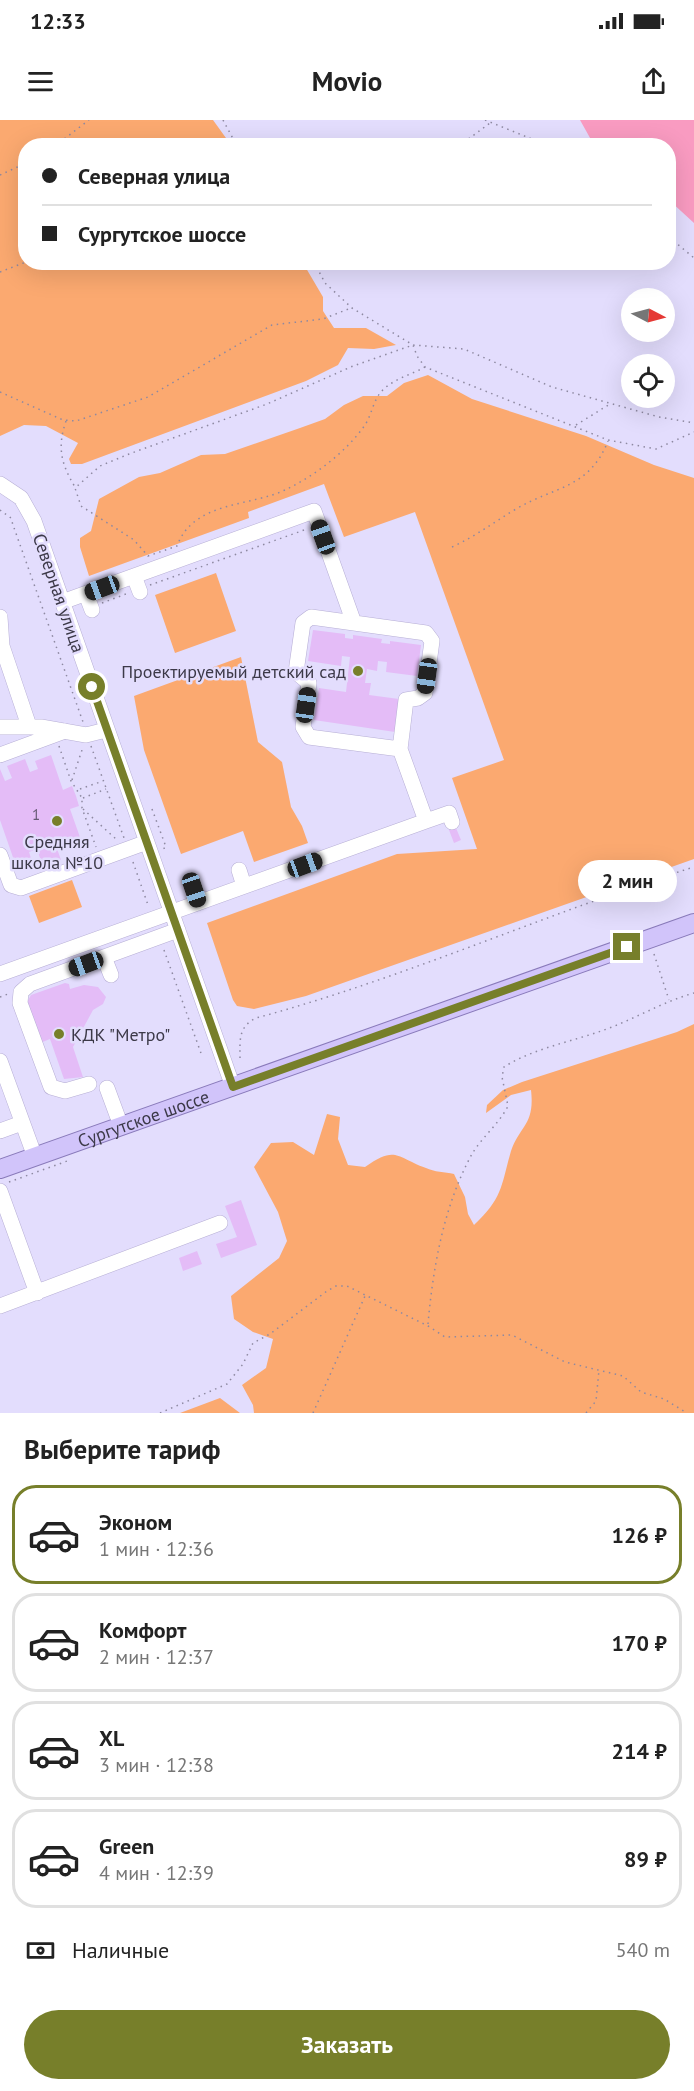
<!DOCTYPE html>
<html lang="ru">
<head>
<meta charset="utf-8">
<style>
  body { margin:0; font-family:"PT Sans",sans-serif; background:#f2f2f2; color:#222; height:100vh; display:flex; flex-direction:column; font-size:22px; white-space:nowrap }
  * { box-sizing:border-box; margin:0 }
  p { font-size:20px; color:#767676 }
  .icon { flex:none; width:33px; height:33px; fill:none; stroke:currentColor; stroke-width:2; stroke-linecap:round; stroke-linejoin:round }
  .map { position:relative; height:1293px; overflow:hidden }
  .drawer { display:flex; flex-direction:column; background:#fff; flex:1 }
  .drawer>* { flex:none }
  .guide { position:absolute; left:18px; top:18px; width:658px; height:132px; border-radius:24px; box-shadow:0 6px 24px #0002; display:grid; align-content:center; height:132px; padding:0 24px; background:#fff }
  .needle { width:39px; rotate:96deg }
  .tools { position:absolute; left:621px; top:168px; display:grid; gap:12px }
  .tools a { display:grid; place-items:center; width:54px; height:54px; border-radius:50%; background:#fff; box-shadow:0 6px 24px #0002; font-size:30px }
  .end { position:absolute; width:27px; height:27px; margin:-14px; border:8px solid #777f2a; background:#fff; box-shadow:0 0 0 3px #fff }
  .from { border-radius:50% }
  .bubble { position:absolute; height:42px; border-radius:21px; background:#fff; box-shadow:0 6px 24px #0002; font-size:20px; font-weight:800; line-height:42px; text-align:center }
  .car { position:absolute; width:18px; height:36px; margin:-18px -9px; border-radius:8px; box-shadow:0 0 4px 2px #0007; background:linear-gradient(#222 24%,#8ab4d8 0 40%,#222 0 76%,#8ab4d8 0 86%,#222 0) }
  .guide b { display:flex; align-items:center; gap:21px; height:57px; font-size:22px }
  .guide b+b { border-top:2px solid #e0e0e0 }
  .guide i { width:15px; height:15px; background:#222 }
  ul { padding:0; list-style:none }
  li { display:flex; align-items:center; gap:18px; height:99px; margin:0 12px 9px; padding:0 12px; border:3px solid #e0e0e0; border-radius:24px }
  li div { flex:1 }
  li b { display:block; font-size:22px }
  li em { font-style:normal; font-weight:800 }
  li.current { border-color:#777f2a }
  li>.icon { width:54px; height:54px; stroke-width:1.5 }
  h2 { padding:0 24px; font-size:27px; line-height:72px }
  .pay { display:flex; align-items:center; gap:15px; height:66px; padding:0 24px; font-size:22px }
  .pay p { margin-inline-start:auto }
  .cta { display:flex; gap:12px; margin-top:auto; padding:12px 24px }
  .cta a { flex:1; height:69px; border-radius:36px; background:#777f2a; color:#fff; font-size:24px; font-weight:800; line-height:69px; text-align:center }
  .status { display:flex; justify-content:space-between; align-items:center; height:42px; padding:0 30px; background:#fff; direction:ltr }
  .status svg { height:16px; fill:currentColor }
  header { display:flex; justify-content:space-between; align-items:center; height:78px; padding:0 24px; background:#fff; font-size:27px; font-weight:800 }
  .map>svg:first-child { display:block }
</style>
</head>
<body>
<div class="status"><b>12:33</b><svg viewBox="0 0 49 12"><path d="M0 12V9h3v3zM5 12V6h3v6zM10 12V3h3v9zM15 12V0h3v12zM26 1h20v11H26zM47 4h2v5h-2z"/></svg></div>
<header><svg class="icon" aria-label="menu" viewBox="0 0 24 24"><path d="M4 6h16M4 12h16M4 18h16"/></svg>Movio<svg class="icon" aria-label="share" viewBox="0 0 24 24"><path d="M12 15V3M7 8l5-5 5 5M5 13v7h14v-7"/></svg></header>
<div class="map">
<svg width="694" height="1293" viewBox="0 0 694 1293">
  <rect width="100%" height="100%" fill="#e3ddfd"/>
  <path fill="#fba970" d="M0,0H213L231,25L26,26V142L303,143L323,177V191L334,208H366L396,225L374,229L348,228L338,245L306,261L82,344H71L69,339L78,323L46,306L24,305L0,316Z
    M428,255L472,279L586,316L654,345L694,358V739L306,876L254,889L237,886L233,880L207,803L397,734L477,729L452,658L504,640L415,392L344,417L324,364L248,392L249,398L89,456L80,427V418L91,411L99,379L139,357L160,353L201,335L225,334L300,308L325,299L344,285L363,276H387L404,263Z
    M216,453L236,511L175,533L155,475Z
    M241,537L258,622L282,642L291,687L302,706L308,723L254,742L243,711L181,734L144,630L134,576Z
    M72,760L82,787L39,803L29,776Z
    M694,904V1293H254L253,1285L242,1265L266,1248L273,1219L253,1212L234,1199L231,1176L279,1138L287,1121L278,1092L254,1047L271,1023L293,1022L314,1035L327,994L340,997L338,1019L348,1045L365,1047C396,1025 396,1037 426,1048C434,1052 445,1052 454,1054L465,1077L468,1094L474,1105C503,1078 501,1066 511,1031C520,1005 535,1005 531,970L511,975L486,993L487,985L503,970L522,962L677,912Z
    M220,1278L240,1293H180Z"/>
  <path fill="#f99bc1" d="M580,0H694V103L669,80V26L594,25Z"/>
  <path fill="#e4bcf7" d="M313,510L345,514V518L353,519V515L382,519L381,523L390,524V521L421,525L417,556L386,552L387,542L378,541L377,551L367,549L365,563H371L369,575L399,579L395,612L314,600L319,568L346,572L350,537L342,536L341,546L308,541Z
    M51,635L63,670L72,666L76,676L79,686L70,689L82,723L65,729L62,720L55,723L61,740L43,747L37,729L29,732L32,741L16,746L0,700V649L5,661L12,658L7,646L25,639L30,652L38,649L35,641Z
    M456,708L461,720L454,723L449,710Z
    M65,863L69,864L70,869L84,865L98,867L106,877L103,884L93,890L73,927L83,957L64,959L50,919L40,923L26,884L31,875Z
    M241,1080L257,1125L221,1138L216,1124L237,1117L225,1086Z
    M197,1131L202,1144L183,1151L179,1138Z"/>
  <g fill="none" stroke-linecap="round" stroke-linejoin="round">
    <defs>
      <path id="minor" d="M0,364L21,378L34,401L233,967
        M134,456L140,472
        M86,474L92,490
        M62,482L314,391L354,503
        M0,497L2,526L29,606
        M311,497L426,513L432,521L425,573L418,578L406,580L400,629L309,617L303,607L309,563L296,552L303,503Z
        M0,607H41L86,615L106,610
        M0,635L65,611
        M426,701L449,693L452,702
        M0,735L11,765L21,768L147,722
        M239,750L244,766
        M192,767L198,783
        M104,837L111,855
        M0,854L426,701L400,629
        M0,941L35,1037
        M89,964L65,971L51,967L20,883L21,872L30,864L178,810
        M107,968L121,1006
        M0,1011L22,1003
        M0,1071L37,1173
        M0,1186L220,1103"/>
      <g id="major">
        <path id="s1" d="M0,1049L694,803"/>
      </g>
    </defs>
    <use href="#minor" stroke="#b7afd5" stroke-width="16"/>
    <use href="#major" stroke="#897aba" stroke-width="20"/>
    <path stroke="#8e89a1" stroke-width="1.5" stroke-dasharray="1.5 4.5" stroke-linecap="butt" d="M223,0L237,26
      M485,0L549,26
      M55,26L89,0
      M459,26L490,3
      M0,55L26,43
      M669,117L694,138
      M314,142L325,163L352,188L413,225L464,229L552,267L659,297L694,303
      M0,152L26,142
      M425,247C411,255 392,259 381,272C373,281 372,294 365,305C347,331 316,355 287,369C252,387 194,380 177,426L148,436L134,420L81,386L75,368L100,346L129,334L267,284L353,246L413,225L417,236L425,247L608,320L656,329L694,312
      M0,272L63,300L76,301L148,277L272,205L323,199L351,188
      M66,301C57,327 61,344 75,367
      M576,305L610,284
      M0,390L11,398L13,405L83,602
      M452,427C476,416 494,402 516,389C555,366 589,369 608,321
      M150,465L307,409
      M102,483L126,474
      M59,626L71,661L82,678V688L96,727
      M91,626L124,718
      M72,660L83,627
      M80,669L103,661
      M83,678L106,669
      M83,689L117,720
      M152,689L166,727L163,729
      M133,742L148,785
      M164,830L202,936
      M654,834L669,880
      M0,877L8,874
      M240,938C240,920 238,907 256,898C405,858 547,793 694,747
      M9,1062L70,1040
      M428,1204C433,1147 444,1085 472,1034C482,1017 499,1004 508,986L502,957L504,947C534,928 571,922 604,910C635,899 662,882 694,873
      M160,1293L227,1264L243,1244L253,1223L270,1214L327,1171L336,1166H347L428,1206L445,1217L512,1215L565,1242L623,1256L641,1272L664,1279L687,1293
      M313,1293L365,1176
      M586,1293L596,1281L599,1250"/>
    <use href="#minor" stroke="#fff" stroke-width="15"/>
    <use href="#major" stroke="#d1c4fa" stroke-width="18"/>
  </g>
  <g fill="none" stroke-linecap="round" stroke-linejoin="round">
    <path stroke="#777f2a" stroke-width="8" d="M92,567L233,967L627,827"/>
  </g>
  <g fill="#777f2a" stroke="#e3ddfd" stroke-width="2">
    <circle cx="358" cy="551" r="6"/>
    <circle cx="57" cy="701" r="6"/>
    <circle cx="59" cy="914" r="6"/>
  </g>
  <g text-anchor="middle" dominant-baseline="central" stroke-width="5" stroke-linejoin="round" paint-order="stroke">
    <g font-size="15" fill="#665a74">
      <text x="36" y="694">1</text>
    </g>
    <g font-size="18" fill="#3c3948" stroke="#e3ddfd">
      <text transform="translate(59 473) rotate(71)">Северная улица</text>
      <text stroke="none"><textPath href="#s1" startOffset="152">Сургутское шоссе</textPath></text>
    </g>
    <g font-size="18" fill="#3c3948" stroke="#e3ddfd" text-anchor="end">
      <text x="346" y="551">Проектируемый детский сад</text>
      <text x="57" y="721" text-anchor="middle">Средняя<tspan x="57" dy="21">школа №10</tspan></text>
      <text x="71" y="914" text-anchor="start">КДК "Метро"</text>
    </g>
  </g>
</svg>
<div class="tools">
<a><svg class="needle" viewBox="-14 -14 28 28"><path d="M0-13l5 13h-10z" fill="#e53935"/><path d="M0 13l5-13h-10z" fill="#767676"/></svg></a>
<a><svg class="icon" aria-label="locate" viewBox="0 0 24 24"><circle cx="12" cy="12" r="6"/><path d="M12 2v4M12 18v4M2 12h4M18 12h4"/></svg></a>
</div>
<i class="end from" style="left:92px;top:567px"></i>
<i class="end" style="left:627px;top:827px"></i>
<div class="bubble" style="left:578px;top:740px;width:99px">2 мин</div>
<i class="car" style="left:323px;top:417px;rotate:340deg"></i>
<i class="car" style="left:102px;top:468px;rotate:250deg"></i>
<i class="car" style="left:427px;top:556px;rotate:188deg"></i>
<i class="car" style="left:306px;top:585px;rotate:8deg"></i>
<i class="car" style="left:305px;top:745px;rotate:70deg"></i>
<i class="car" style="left:194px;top:770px;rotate:161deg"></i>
<i class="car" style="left:86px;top:844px;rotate:250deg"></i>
<div class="guide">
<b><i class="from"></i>Северная улица</b>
<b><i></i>Сургутское шоссе</b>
</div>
</div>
<section class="drawer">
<h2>Выберите тариф</h2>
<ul>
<li class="current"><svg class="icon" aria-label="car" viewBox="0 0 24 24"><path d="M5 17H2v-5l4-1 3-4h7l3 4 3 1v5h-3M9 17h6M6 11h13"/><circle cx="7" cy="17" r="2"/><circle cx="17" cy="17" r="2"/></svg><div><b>Эконом</b><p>1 мин · 12:36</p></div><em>126 ₽</em></li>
<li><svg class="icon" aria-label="car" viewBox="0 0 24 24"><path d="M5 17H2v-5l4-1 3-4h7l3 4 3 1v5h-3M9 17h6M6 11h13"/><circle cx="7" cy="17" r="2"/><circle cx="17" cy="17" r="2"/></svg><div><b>Комфорт</b><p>2 мин · 12:37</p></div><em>170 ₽</em></li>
<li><svg class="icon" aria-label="car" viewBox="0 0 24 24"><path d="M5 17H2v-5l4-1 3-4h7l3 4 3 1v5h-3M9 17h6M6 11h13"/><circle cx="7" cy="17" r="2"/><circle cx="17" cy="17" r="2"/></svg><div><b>XL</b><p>3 мин · 12:38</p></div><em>214 ₽</em></li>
<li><svg class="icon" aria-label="car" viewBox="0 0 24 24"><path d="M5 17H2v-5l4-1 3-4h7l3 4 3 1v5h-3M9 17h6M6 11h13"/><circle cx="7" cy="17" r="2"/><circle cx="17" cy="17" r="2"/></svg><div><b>Green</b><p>4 мин · 12:39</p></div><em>89 ₽</em></li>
</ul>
<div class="pay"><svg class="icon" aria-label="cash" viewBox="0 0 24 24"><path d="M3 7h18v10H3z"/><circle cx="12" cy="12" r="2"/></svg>Наличные<p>540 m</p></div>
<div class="cta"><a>Заказать</a></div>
</section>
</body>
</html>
